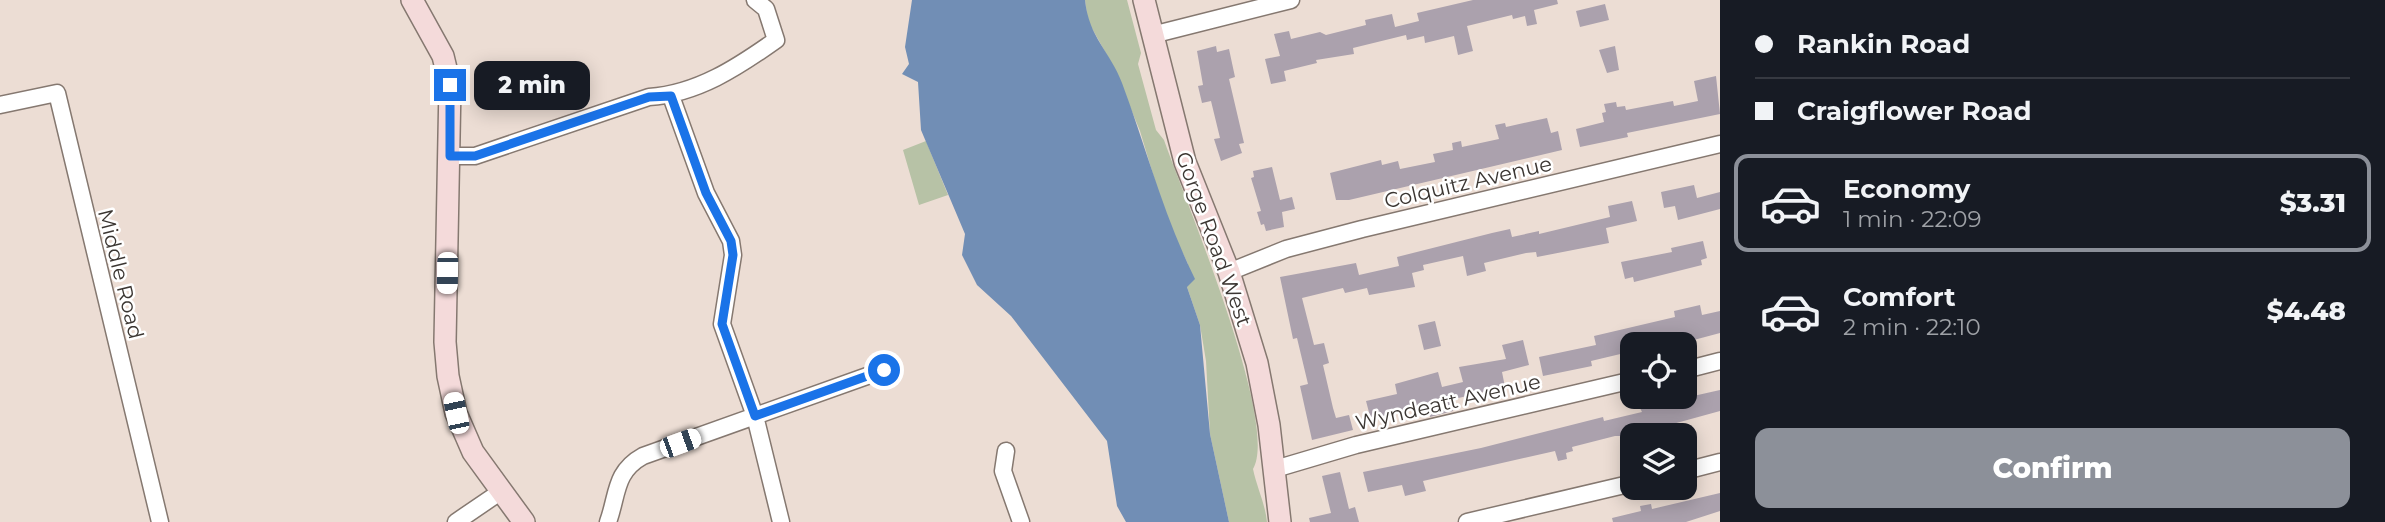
<!DOCTYPE html>
<html lang="en">
<head>
<meta charset="utf-8">
<style>
  body { margin:0; font-family:Montserrat,sans-serif; background:#242831; color:#f1f3f6; height:100vh; display:flex; flex-direction:column; font-size:26px; white-space:nowrap }
  * { box-sizing:border-box; margin:0 }
  p { font-size:23px; color:#9ea1a6 }
  .icon { flex:none; width:38px; height:38px; fill:none; stroke:currentColor; stroke-width:2; stroke-linecap:round; stroke-linejoin:round }
  .map { position:relative; flex:1; overflow:hidden }
  .drawer { display:flex; flex-direction:column; background:#171b24; width:665px }
  .drawer>* { flex:none }
  .guide { display:grid; align-content:center; height:154px; padding:0 35px; background:#171b24 }
  .buttons { position:absolute; left:1620px; top:332px; display:grid; gap:14px }
  .buttons a { display:grid; place-items:center; width:77px; height:77px; border-radius:14px; background:#171b24; box-shadow:0 4px 18px #0003; font-size:35px }
  .end { position:absolute; width:32px; height:32px; margin:-16px; border:9px solid #1a73e8; background:#fff; box-shadow:0 0 0 4px #fff }
  .from { border-radius:50% }
  .bubble { position:absolute; height:49px; border-radius:14px; background:#171b24; box-shadow:0 4px 18px #0003; font-size:23px; font-weight:800; line-height:49px; text-align:center }
  .car { position:absolute; width:21px; height:42px; margin:-21px -10px; border-radius:9px; box-shadow:0 0 5px 2px #0007; background:linear-gradient(#fff 24%,#345 0 40%,#fff 0 76%,#345 0 86%,#fff 0) }
  .guide b { display:flex; align-items:center; gap:24px; height:66px; font-size:26px }
  .guide b+b { border-top:2px solid #363941 }
  .guide i { width:18px; height:18px; background:#f1f3f6 }
  ul { padding:0; list-style:none }
  li { display:flex; align-items:center; gap:21px; height:98px; margin:0 14px 10px; padding:0 21px; border:4px solid transparent; border-radius:14px }
  li div { flex:1 }
  li b { display:block; font-size:26px }
  li em { font-style:normal; font-weight:800 }
  li.current { border-color:#8c9099 }
  li>.icon { width:63px; height:63px; stroke-width:1.5 }
  .action { display:flex; gap:14px; margin-top:auto; padding:14px 35px }
  .action a { flex:1; height:80px; border-radius:14px; background:#8c9099; color:#fff; font-size:28px; font-weight:800; line-height:80px; text-align:center }
  main { display:flex; flex:1; min-height:0 }
  .map>svg:first-child { display:block }
</style>
</head>
<body>
<main>
<div class="map">
<svg width="1720" height="522" viewBox="0 0 1720 522">
  <rect width="100%" height="100%" fill="#ecddd4"/>
  <path fill="#b7c2a6" d="M1085,0H1127L1141,53L1138,64L1156,130L1164,140C1184,197 1280,424 1253,469C1257,488 1265,503 1267,522H1229L1210,434L1206,361L1200,325L1187,287L1188,264L1167,221L1140,131L1114,68L1088,21Z
    M926,141L948,195L919,205L903,150Z"/>
  <path fill="#718eb5" d="M912,0H1085C1089,38 1110,51 1122,83C1147,150 1163,214 1195,279L1187,287L1200,325L1210,434L1229,522H1126L1117,506L1107,441L1011,316L977,285L962,255L965,234L921,130L918,82L902,74L909,64L905,47Z"/>
  <path fill="#aba1ad" d="M1473,0H1557L1558,4L1534,10L1537,24L1527,26L1525,16L1513,19L1512,15L1467,26L1473,51L1458,55L1454,36L1425,43L1424,36L1407,40L1406,35L1353,48L1354,54L1316,60L1317,63L1284,71L1286,81L1271,84L1265,59L1280,56L1274,34L1289,31L1291,39L1320,32L1326,35L1366,25L1365,20L1392,14L1395,27L1419,21L1417,13Z
    M1605,4L1609,20L1580,27L1576,11Z
    M1216,46L1217,52L1229,49L1235,77L1229,79L1244,143L1239,144L1242,153L1221,161L1214,139L1220,138L1211,101L1202,103L1198,86L1203,85L1197,51Z
    M1615,46L1619,70L1607,73L1599,50Z
    M1716,76L1720,114L1627,133L1628,137L1580,147L1576,129L1604,122L1602,113L1606,112L1604,104L1616,102L1617,107L1625,106L1626,110L1673,101L1674,106L1698,101L1694,81Z
    M1547,118L1551,133L1558,131L1562,150L1349,200H1336L1330,173L1381,160L1382,165L1398,161L1400,169L1435,162L1433,154L1453,150L1452,143L1461,141L1462,147L1499,139L1495,125L1505,123L1506,127Z
    M1272,167L1280,200L1292,197L1295,209L1282,212L1284,227L1266,231L1264,224L1261,225L1257,212L1261,211L1251,178L1254,177L1253,171Z
    M1694,185L1697,198L1720,192V209L1678,220L1675,206L1664,208L1661,192Z
    M1632,201L1637,221L1606,228L1609,243L1537,257L1536,252L1526,253L1484,263L1486,271L1467,276L1463,256L1423,265L1424,270L1412,273L1415,287L1369,295L1367,288L1345,293L1343,288L1302,298L1314,345L1324,343L1329,363L1323,365L1333,408L1336,418L1349,415L1353,430L1312,440L1300,386L1308,384L1297,338L1293,339L1280,277L1356,263L1359,275L1399,266L1397,257L1492,233L1510,229L1512,237L1539,231V234L1610,217L1608,206Z
    M1703,241L1707,258L1701,260L1702,265L1634,282L1633,277L1625,279L1621,262L1672,252L1671,248Z
    M1700,305L1702,315L1720,311V333L1675,345H1633V351L1591,361L1592,366L1543,376L1539,357L1596,345L1594,336L1675,317L1674,311Z
    M1435,321L1441,346L1424,350L1418,325Z
    M1523,340L1529,365L1502,372L1505,387L1450,400L1453,411L1430,417L1428,406L1371,420L1366,401L1397,394L1395,384L1438,372L1442,387L1463,382L1459,367L1506,359L1502,345Z
    M1720,390V411L1640,433L1641,436H1615L1572,447L1573,451L1566,453L1567,459L1558,461L1555,451L1423,481L1426,491L1405,496L1402,485L1368,492L1363,472L1481,448L1603,417L1604,421L1642,412L1640,408Z
    M1340,472L1349,509L1355,507L1359,522H1310L1309,518L1331,513L1322,476Z
    M1720,493V511L1686,522H1613L1612,518L1641,511L1640,506L1651,504L1652,509Z"/>
  <g fill="none" stroke-linecap="round" stroke-linejoin="round">
    <defs>
      <path id="street" d="M1152,35L1291,0
        M671,96L706,193L731,241L733,255L722,324L755,416L781,522
        M0,105L57,93L160,522
        M450,156H475L649,97C697,94 738,67 776,40L766,9L755,0
        M1229,272L1286,249L1362,229L1720,144
        M1685,370L1720,361
        M1006,451L1003,471L1021,522
        M1275,469L1356,445L1633,380
        M1685,471L1720,462
        M456,522L500,492
        M608,522C618,495 614,472 643,456L884,370
        M1467,522L1633,483"/>
      <path id="secondary" d="M412,0L443,56L450,85L445,342L448,376L456,413L473,452L524,522
        M1144,0L1185,162L1229,272L1257,363L1269,425L1280,522"/>
    </defs>
    <use href="#street" stroke="#857870" stroke-width="19"/>
    <use href="#secondary" stroke="#857870" stroke-width="24"/>
    <use href="#street" stroke="#fff" stroke-width="16"/>
    <use href="#secondary" stroke="#f4dada" stroke-width="21"/>
  </g>
  <g fill="none" stroke-linecap="round" stroke-linejoin="round">
    <path stroke="#1a73e8" stroke-width="9" d="M450,85V156H475L649,97L671,96L706,193L731,241L733,255L722,324L755,416L884,370"/>
  </g>
  <g text-anchor="middle" dominant-baseline="central" stroke-width="5" stroke-linejoin="round" paint-order="stroke">
    <g font-size="21" fill="#3b3632" stroke="#fff">
      <text transform="translate(1468 182) rotate(-13)">Colquitz Avenue</text>
      <text transform="translate(1214 239) rotate(70)">Gorge Road West</text>
      <text transform="translate(121 274) rotate(76)">Middle Road</text>
      <text transform="translate(1448 402) rotate(-13)">Wyndeatt Avenue</text>
    </g>
  </g>
</svg>
<div class="buttons">
<a><svg class="icon" aria-label="locate" viewBox="0 0 24 24"><circle cx="12" cy="12" r="6"/><path d="M12 2v4M12 18v4M2 12h4M18 12h4"/></svg></a>
<a><svg class="icon" aria-label="layers" viewBox="0 0 24 24"><path d="M12 4l9 5-9 5-9-5zM3 14l9 5 9-5"/></svg></a>
</div>
<i class="end from" style="left:884px;top:370px"></i>
<i class="end" style="left:450px;top:85px"></i>
<div class="bubble" style="left:474px;top:61px;width:116px">2 min</div>
<i class="car" style="left:447px;top:273px;rotate:181deg"></i>
<i class="car" style="left:456px;top:413px;rotate:348deg"></i>
<i class="car" style="left:680px;top:443px;rotate:70deg"></i>
</div>
<section class="drawer">
<div class="guide">
<b><i class="from"></i>Rankin Road</b>
<b><i></i>Craigflower Road</b>
</div>
<ul>
<li class="current"><svg class="icon" aria-label="car" viewBox="0 0 24 24"><path d="M5 17H2v-5l4-1 3-4h7l3 4 3 1v5h-3M9 17h6M6 11h13"/><circle cx="7" cy="17" r="2"/><circle cx="17" cy="17" r="2"/></svg><div><b>Economy</b><p>1 min · 22:09</p></div><em>$3.31</em></li>
<li><svg class="icon" aria-label="car" viewBox="0 0 24 24"><path d="M5 17H2v-5l4-1 3-4h7l3 4 3 1v5h-3M9 17h6M6 11h13"/><circle cx="7" cy="17" r="2"/><circle cx="17" cy="17" r="2"/></svg><div><b>Comfort</b><p>2 min · 22:10</p></div><em>$4.48</em></li>
</ul>
<div class="action"><a>Confirm</a></div>
</section>
</main>
</body>
</html>
